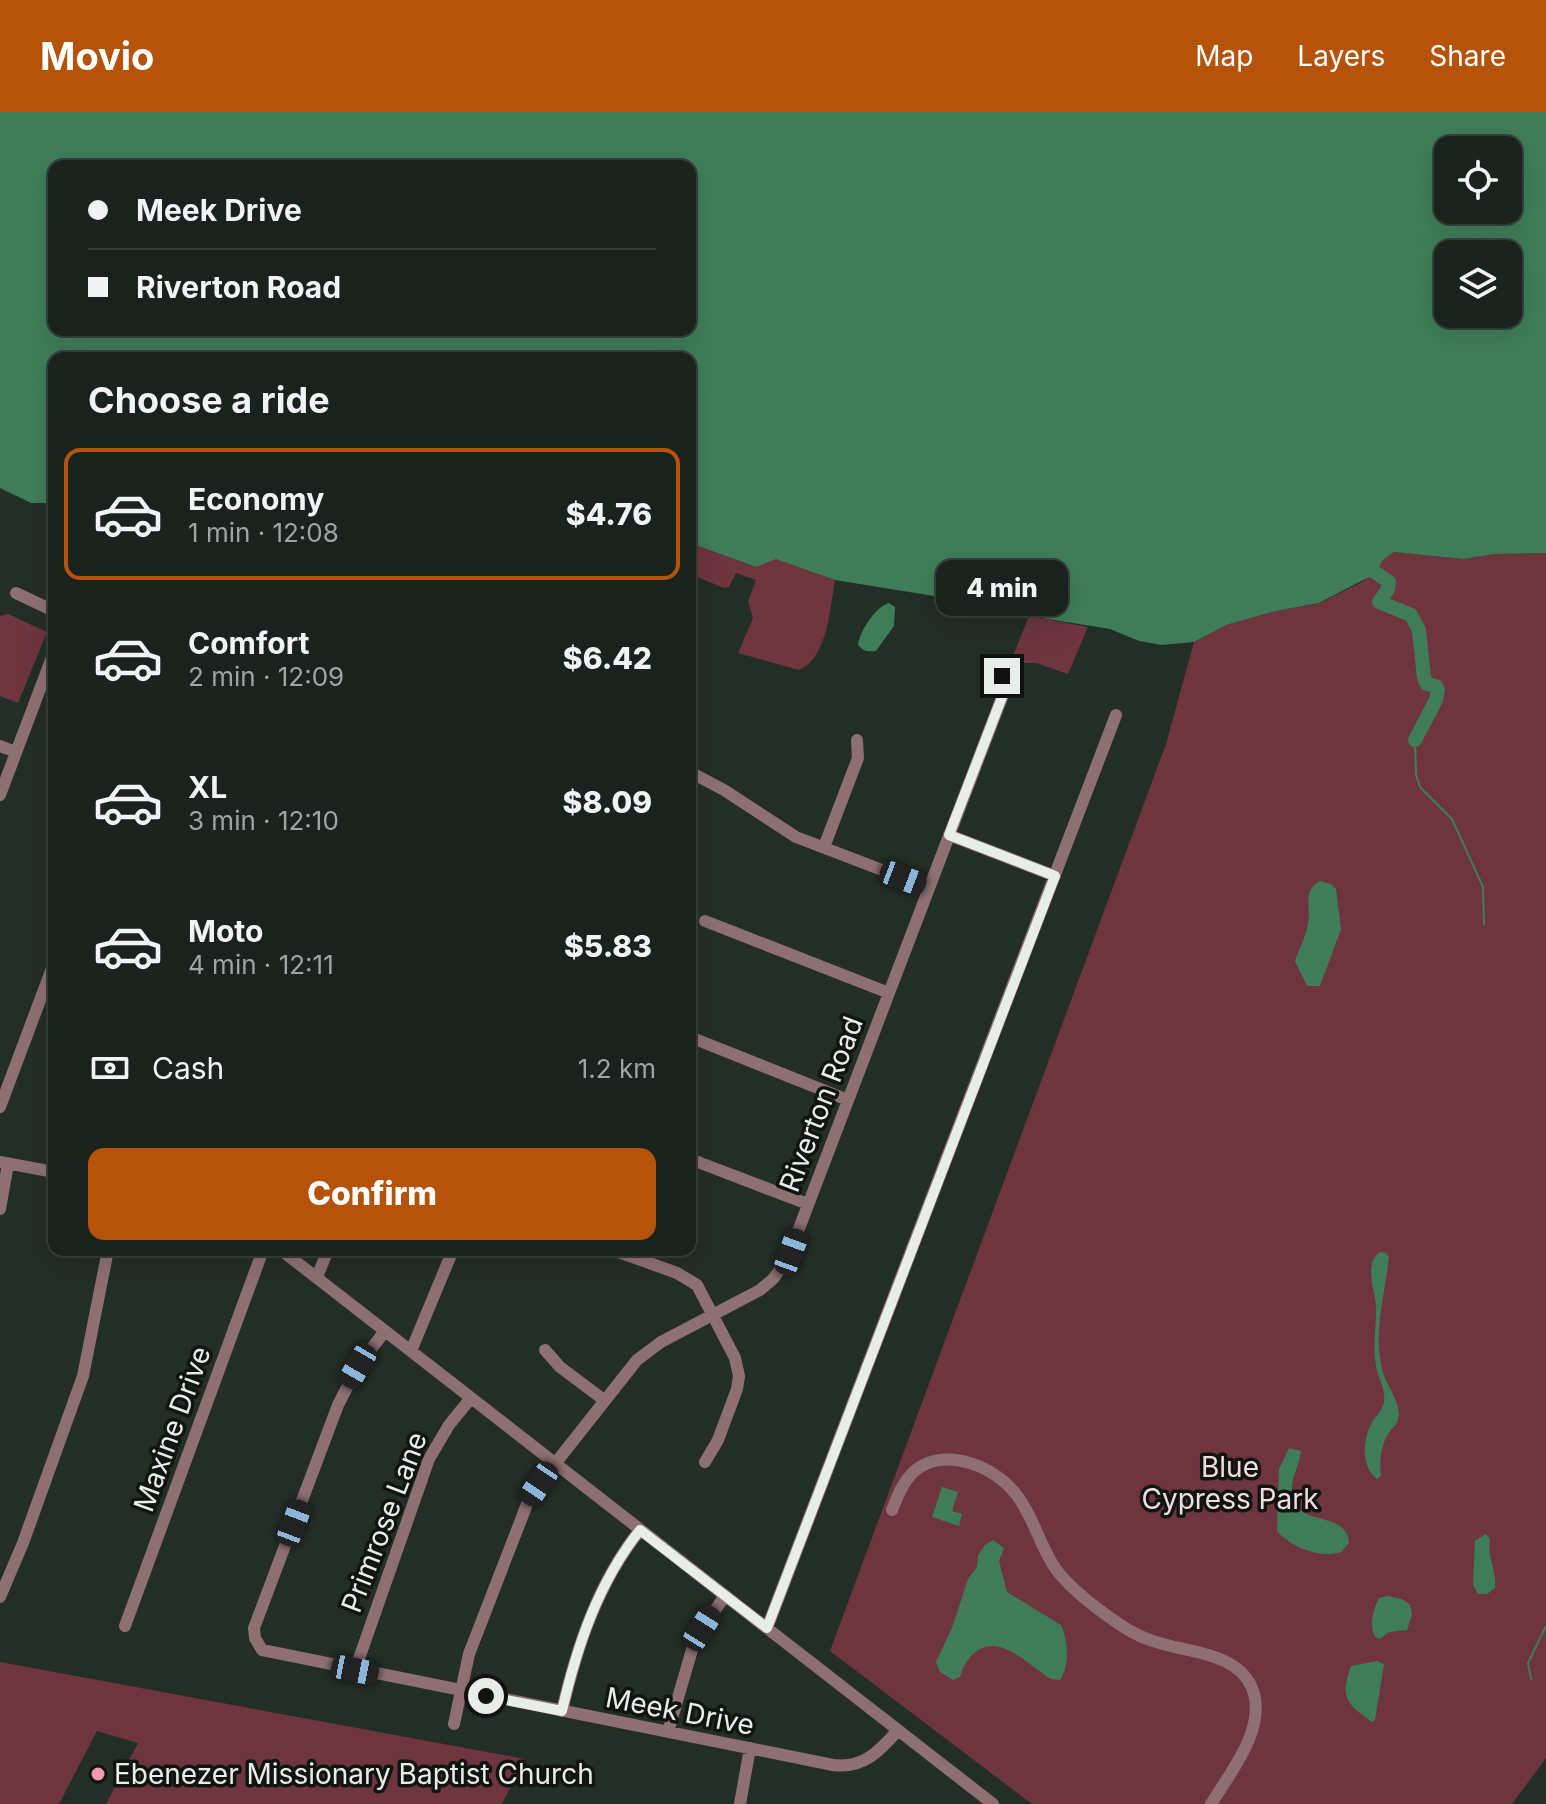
<!DOCTYPE html>
<html lang="en">
<head>
<meta charset="utf-8">
<style>
  body { margin:0; font-family:Inter,sans-serif; background:#232a26; color:#f1f3f6; height:100vh; display:flex; flex-direction:column; font-size:30px; white-space:nowrap }
  * { box-sizing:border-box; margin:0 }
  p { font-size:26px; color:#9fa4a4 }
  .icon { flex:none; width:44px; height:44px; fill:none; stroke:currentColor; stroke-width:2; stroke-linecap:round; stroke-linejoin:round }
  .map { position:relative; flex:1; overflow:hidden }
  .sheet { position:absolute; left:48px; top:240px; width:648px; height:904px; display:flex; flex-direction:column; background:#1a221d; border-radius:16px; box-shadow:0 8px 32px #0002,0 0 0 2px #383f3b }
  .sheet>* { flex:none }
  .guide { position:absolute; left:48px; top:48px; width:648px; height:176px; border-radius:16px; box-shadow:0 8px 32px #0002,0 0 0 2px #383f3b; display:grid; align-content:center; height:176px; padding:0 40px; background:#1a221d }
  .controls { position:absolute; left:1434px; top:24px; display:grid; gap:16px }
  .controls a { display:grid; place-items:center; width:88px; height:88px; border-radius:16px; background:#1a221d; box-shadow:0 8px 32px #0002,0 0 0 2px #383f3b; font-size:40px }
  .end { position:absolute; width:36px; height:36px; margin:-18px; border:10px solid #e7eee9; background:#111; box-shadow:0 0 0 4px #111 }
  .from { border-radius:50% }
  .bubble { position:absolute; height:56px; border-radius:16px; background:#1a221d; box-shadow:0 8px 32px #0002,0 0 0 2px #383f3b; font-size:26px; font-weight:800; line-height:56px; text-align:center }
  .car { position:absolute; width:24px; height:48px; margin:-24px -12px; border-radius:10px; box-shadow:0 0 6px 2px #0007; background:linear-gradient(#222 24%,#8ab4d8 0 40%,#222 0 76%,#8ab4d8 0 86%,#222 0) }
  .guide b { display:flex; align-items:center; gap:28px; height:76px; font-size:30px }
  .guide b+b { border-top:2px solid #383f3b }
  .guide i { width:20px; height:20px; background:#f1f3f6 }
  ul { padding:0; list-style:none }
  li { display:flex; align-items:center; gap:24px; height:132px; margin:0 16px 12px; padding:0 24px; border:4px solid transparent; border-radius:16px }
  li div { flex:1 }
  li b { display:block; font-size:30px }
  li em { font-style:normal; font-weight:800 }
  li.current { border-color:#b45309 }
  li>.icon { width:72px; height:72px; stroke-width:1.5 }
  h2 { padding:0 40px; font-size:36px; line-height:96px }
  .pay { display:flex; align-items:center; gap:20px; height:88px; padding:0 40px; font-size:30px }
  .pay p { margin-inline-start:auto }
  .cta { display:flex; gap:16px; margin-top:auto; padding:16px 40px }
  .cta a { flex:1; height:92px; border-radius:16px; background:#b45309; color:#fff; font-size:32px; font-weight:800; line-height:92px; text-align:center }
  header { display:flex; align-items:center; gap:48px; box-sizing:border-box; height:112px; padding:0 40px; background:#b45309; color:#fff }
  header strong { font-size:38px }
  nav { display:flex; gap:44px; margin-inline-start:auto; font-size:28px }
  .map>svg:first-child { display:block }
</style>
</head>
<body>
<header>
<strong>Movio</strong>
<nav><a>Map</a><a>Layers</a><a>Share</a></nav>
</header>
<div class="map">
<svg width="1546" height="1692" viewBox="0 0 1546 1692">
  <rect width="100%" height="100%" fill="#232e27"/>
  <path fill="#6e353f" d="M698,434L755,455L776,446L835,468C830,495 828,546 799,558L738,541L753,506L748,490L756,468L736,461L729,475L724,476L690,462V454Z
    M1394,440L1463,447L1495,442L1546,441V1646L1512,1692H1032L830,1539L1166,632L1194,530L1226,513L1276,499L1320,491L1364,469L1383,448Z
    M8,502L47,520L18,591L0,584V504Z
    M1029,504L1088,515L1068,562L1036,551H1010Z
    M0,1550L525,1647L502,1692H106L138,1631L97,1619L59,1692H0Z"/>
  <path fill="#3f7d58" fill-rule="evenodd" d="M0,0H1546V441L1495,442L1463,447L1394,440L1383,448L1375,462L1319,491L1276,499L1226,513L1194,530L1162,533L1139,529L1110,517L1029,504L996,494L835,468L776,447L756,455L698,434L690,426V246H54V391H31L0,376ZM1448,38H1508V98H1448ZM54,54H690V218H54ZM1508,142V202H1448V142Z
    M889,491L895,495L894,514L876,539C867,540 863,539 858,533C860,519 875,495 889,491Z
    M1320,769L1331,772L1336,777L1341,817L1320,874H1307L1295,849C1299,837 1306,824 1308,811C1312,795 1301,779 1320,769Z
    M1380,1140L1386,1141L1389,1145C1385,1183 1372,1223 1383,1261C1388,1275 1402,1293 1398,1307C1397,1314 1391,1316 1388,1322C1381,1333 1379,1351 1381,1364L1377,1367C1360,1354 1363,1327 1372,1310C1376,1304 1383,1297 1384,1290C1386,1277 1378,1266 1376,1254C1372,1233 1377,1213 1376,1192C1374,1176 1364,1151 1380,1140Z
    M1289,1336L1301,1339C1299,1355 1288,1371 1293,1388C1301,1414 1347,1399 1349,1431L1341,1440C1320,1447 1291,1435 1277,1419L1279,1357Z
    M942,1375L958,1380L952,1399L962,1402L959,1414L932,1405Z
    M1486,1422L1490,1427C1487,1449 1497,1458 1495,1476L1487,1482H1478L1473,1473L1475,1429Z
    M993,1428L1004,1436L999,1449L1007,1480L1061,1513C1068,1528 1070,1554 1060,1568L1051,1567C1028,1554 998,1517 972,1543C965,1551 963,1555 960,1565L953,1568L940,1560L936,1550L952,1516L968,1467L977,1455L978,1443L985,1433Z
    M1387,1484L1402,1487L1410,1493L1412,1503L1407,1518L1389,1520L1380,1527L1375,1525C1369,1512 1373,1498 1379,1486Z
    M1377,1549L1384,1552L1375,1608L1372,1610C1346,1592 1340,1585 1351,1554Z"/>
  <g fill="none" stroke-linecap="round" stroke-linejoin="round">
    <path stroke="#3f7d58" stroke-width="2" d="M1415,628L1416,663L1420,675L1452,707L1483,775L1484,812
      M1531,1567L1528,1551L1546,1514"/>
    <path stroke="#3f7d58" stroke-width="14" d="M1371,445L1369,456L1389,470L1388,477L1379,490L1411,503L1419,518L1424,566L1427,572L1436,574L1438,578L1436,588L1415,628"/>
    <path stroke="#8e7073" stroke-width="12" d="M16,481L54,499
      M0,634L16,640
      M690,660L724,678L796,725L929,776
      M0,683L54,540
      M949,723L1055,764
      M824,735L858,646L857,628
      M705,809L889,881
      M690,925L848,988
      M0,995L54,851
      M690,1047L808,1092
      M0,1050L54,1060
      M0,1097L8,1052
      M281,1138L993,1692
      M613,1138L677,1161L697,1173L735,1246L739,1264L737,1277L718,1328L705,1350
      M317,1165L328,1138
      M385,1219L358,1254L338,1293L254,1516L255,1526L262,1538L833,1653C863,1657 880,1639 898,1618
      M545,1238L560,1255L604,1288
      M411,1239L453,1138
      M892,1398C898,1383 904,1367 917,1357C947,1335 995,1355 1015,1381C1033,1403 1039,1432 1055,1456C1071,1478 1097,1497 1119,1512C1132,1521 1147,1528 1163,1532C1193,1541 1238,1542 1252,1576C1268,1615 1230,1661 1211,1692
      M0,1485L23,1431L83,1264L108,1138
      M125,1514L263,1138
      M767,1516L1116,603
      M355,1558L429,1347L449,1313L471,1286
      M562,1599C577,1534 598,1471 640,1418
      M454,1612L469,1542L529,1387L539,1372L637,1248L661,1230L760,1178L773,1167L787,1148L1004,580L1002,564
      M668,1620L694,1531L725,1483
      M740,1692L750,1636"/>
  </g>
  <g fill="none" stroke-linecap="round" stroke-linejoin="round">
    <path stroke="#e7eee9" stroke-width="10" d="M486,1584L562,1599C577,1534 598,1471 640,1418L767,1516L1055,764L949,723L1004,580L1002,564"/>
  </g>
  <circle fill="#f39aa8" stroke="#101512" stroke-width="3" cx="98" cy="1662" r="8"/>
  <g text-anchor="middle" dominant-baseline="central" stroke-width="7" stroke-linejoin="round" paint-order="stroke">
    <g font-size="28" fill="#e7eee9" stroke="#101512">
      <text transform="translate(821 992) rotate(-69)">Riverton Road</text>
      <text transform="translate(172 1317) rotate(-70)">Maxine Drive</text>
      <text transform="translate(384 1410) rotate(-69)">Primrose Lane</text>
      <text transform="translate(680 1599) rotate(11)">Meek Drive</text>
    </g>
    <g font-size="28" fill="#f2dddf" stroke="#101512">
      <text x="1230" y="1355">Blue<tspan x="1230" dy="32">Cypress Park</tspan></text>
    </g>
    <g font-size="28" fill="#e7eee9" stroke="#101512" text-anchor="start">
      <text x="114" y="1662">Ebenezer Missionary Baptist Church</text>
    </g>
  </g>
</svg>
<div class="controls">
<a><svg class="icon" aria-label="locate" viewBox="0 0 24 24"><circle cx="12" cy="12" r="6"/><path d="M12 2v4M12 18v4M2 12h4M18 12h4"/></svg></a>
<a><svg class="icon" aria-label="layers" viewBox="0 0 24 24"><path d="M12 4l9 5-9 5-9-5zM3 14l9 5 9-5"/></svg></a>
</div>
<i class="end from" style="left:486px;top:1584px"></i>
<i class="end" style="left:1002px;top:564px"></i>
<div class="bubble" style="left:936px;top:448px;width:132px">4 min</div>
<i class="car" style="left:903px;top:766px;rotate:111deg"></i>
<i class="car" style="left:791px;top:1140px;rotate:20deg"></i>
<i class="car" style="left:358px;top:1254px;rotate:210deg"></i>
<i class="car" style="left:539px;top:1372px;rotate:214deg"></i>
<i class="car" style="left:294px;top:1411px;rotate:21deg"></i>
<i class="car" style="left:702px;top:1516px;rotate:32deg"></i>
<i class="car" style="left:355px;top:1558px;rotate:101deg"></i>
<div class="guide">
<b><i class="from"></i>Meek Drive</b>
<b><i></i>Riverton Road</b>
</div>
<section class="sheet">
<h2>Choose a ride</h2>
<ul>
<li class="current"><svg class="icon" aria-label="car" viewBox="0 0 24 24"><path d="M5 17H2v-5l4-1 3-4h7l3 4 3 1v5h-3M9 17h6M6 11h13"/><circle cx="7" cy="17" r="2"/><circle cx="17" cy="17" r="2"/></svg><div><b>Economy</b><p>1 min · 12:08</p></div><em>$4.76</em></li>
<li><svg class="icon" aria-label="car" viewBox="0 0 24 24"><path d="M5 17H2v-5l4-1 3-4h7l3 4 3 1v5h-3M9 17h6M6 11h13"/><circle cx="7" cy="17" r="2"/><circle cx="17" cy="17" r="2"/></svg><div><b>Comfort</b><p>2 min · 12:09</p></div><em>$6.42</em></li>
<li><svg class="icon" aria-label="car" viewBox="0 0 24 24"><path d="M5 17H2v-5l4-1 3-4h7l3 4 3 1v5h-3M9 17h6M6 11h13"/><circle cx="7" cy="17" r="2"/><circle cx="17" cy="17" r="2"/></svg><div><b>XL</b><p>3 min · 12:10</p></div><em>$8.09</em></li>
<li><svg class="icon" aria-label="car" viewBox="0 0 24 24"><path d="M5 17H2v-5l4-1 3-4h7l3 4 3 1v5h-3M9 17h6M6 11h13"/><circle cx="7" cy="17" r="2"/><circle cx="17" cy="17" r="2"/></svg><div><b>Moto</b><p>4 min · 12:11</p></div><em>$5.83</em></li>
</ul>
<div class="pay"><svg class="icon" aria-label="cash" viewBox="0 0 24 24"><path d="M3 7h18v10H3z"/><circle cx="12" cy="12" r="2"/></svg>Cash<p>1.2 km</p></div>
<div class="cta"><a>Confirm</a></div>
</section>
</div>
</body>
</html>
